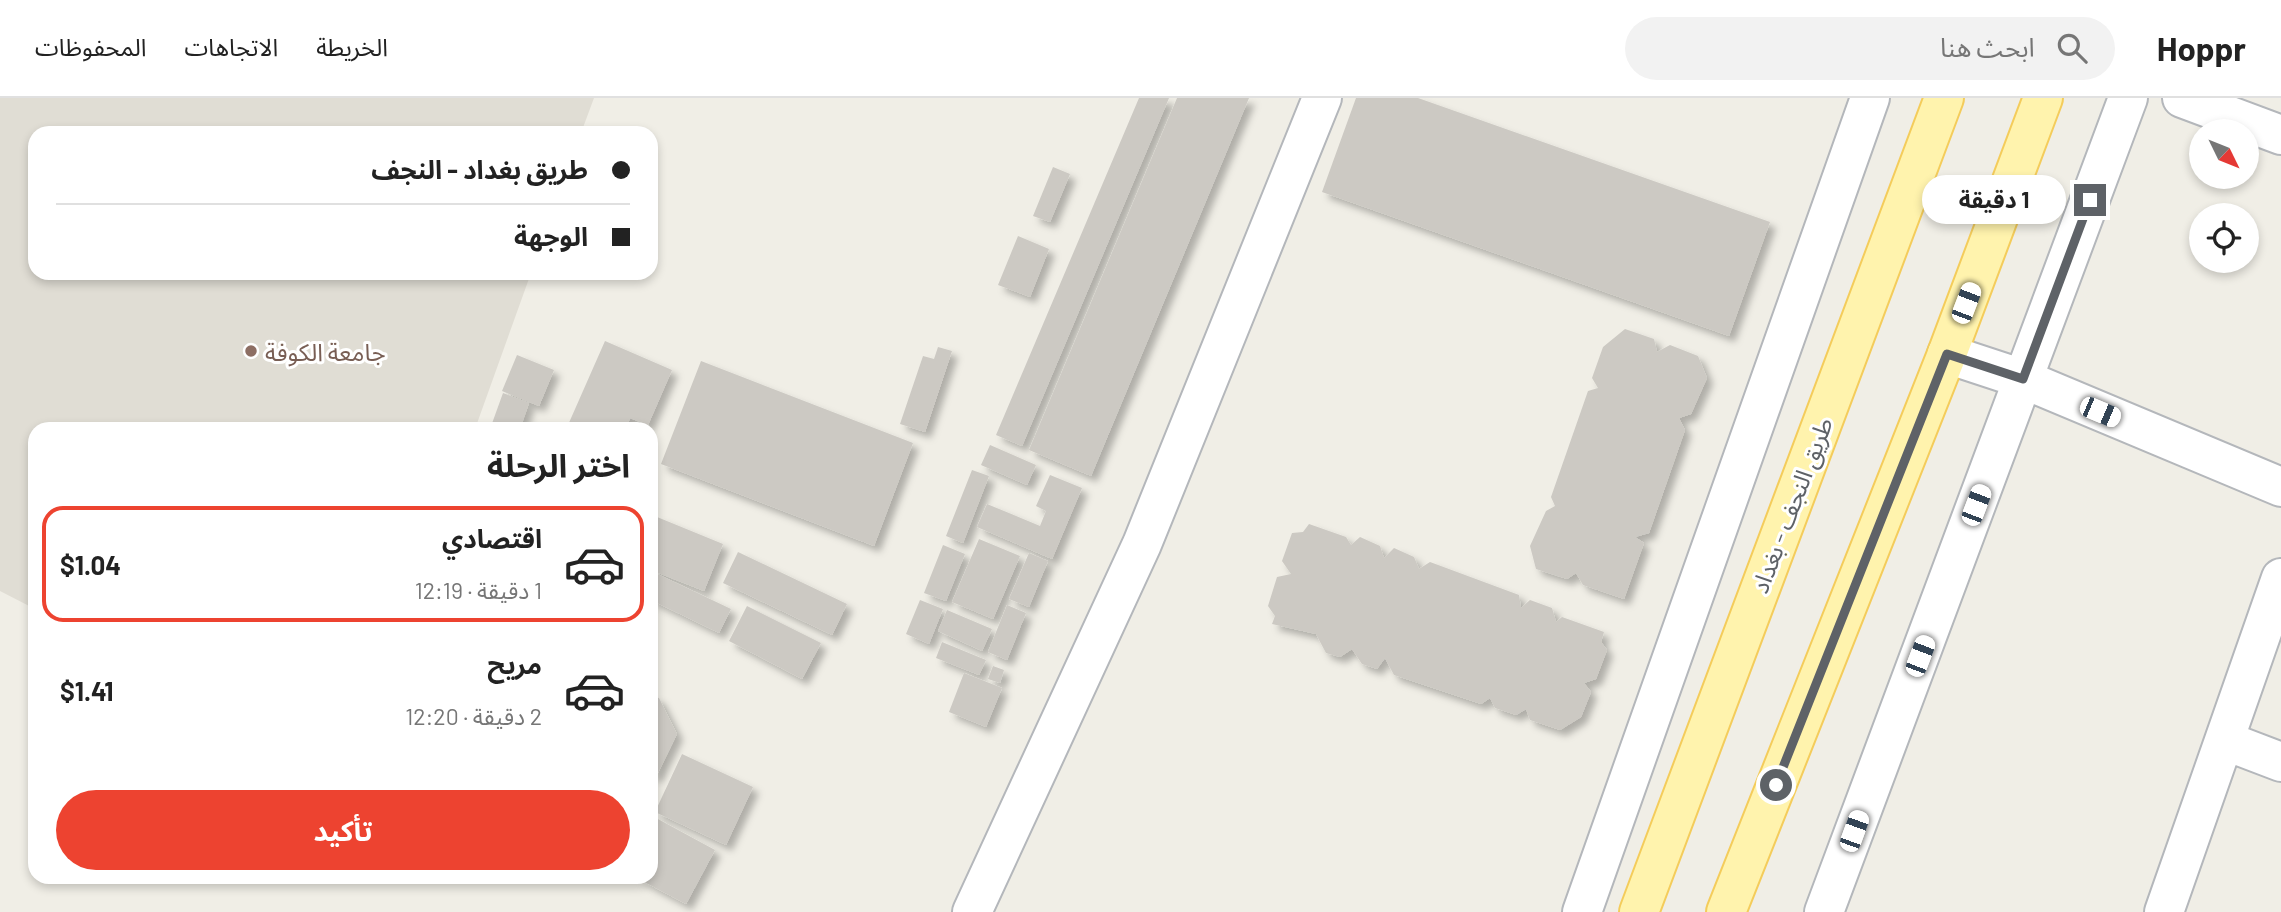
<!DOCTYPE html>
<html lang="ar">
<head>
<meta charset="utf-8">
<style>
  body { margin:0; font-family:Barlow,"Noto Sans Arabic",sans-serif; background:#f2f2f2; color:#222; direction:rtl; height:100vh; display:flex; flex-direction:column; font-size:26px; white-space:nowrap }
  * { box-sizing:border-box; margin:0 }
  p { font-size:23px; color:#767676 }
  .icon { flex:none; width:38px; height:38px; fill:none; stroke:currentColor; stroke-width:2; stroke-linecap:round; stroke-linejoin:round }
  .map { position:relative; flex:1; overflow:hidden; direction:ltr }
  .sheet { position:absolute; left:28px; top:324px; width:630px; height:462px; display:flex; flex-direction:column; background:#fff; border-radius:21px; box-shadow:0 4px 10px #0003; direction:rtl }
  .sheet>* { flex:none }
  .top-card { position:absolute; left:28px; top:28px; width:630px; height:154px; border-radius:21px; box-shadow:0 4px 10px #0003; direction:rtl; display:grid; align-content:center; height:154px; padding:0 28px; background:#fff }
  .needle { width:46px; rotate:133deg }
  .controls { position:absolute; left:2189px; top:21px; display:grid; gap:14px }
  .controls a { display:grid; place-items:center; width:70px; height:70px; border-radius:50%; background:#fff; box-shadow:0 4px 10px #0003; font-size:35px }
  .end { position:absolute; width:32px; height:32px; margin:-16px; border:9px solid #5e6267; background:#fff; box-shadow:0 0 0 4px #fff }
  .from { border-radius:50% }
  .bubble { position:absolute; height:49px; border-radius:24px; background:#fff; box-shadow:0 4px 10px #0003; font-size:23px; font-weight:700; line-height:49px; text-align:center; direction:rtl }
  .car { position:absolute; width:21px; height:42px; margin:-21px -10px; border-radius:9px; box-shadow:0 0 5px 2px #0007; background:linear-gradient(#fff 24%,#345 0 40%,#fff 0 76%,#345 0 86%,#fff 0) }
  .top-card b { display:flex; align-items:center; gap:24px; height:66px; font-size:26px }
  .top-card b+b { border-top:2px solid #e0e0e0 }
  .top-card i { width:18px; height:18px; background:#222 }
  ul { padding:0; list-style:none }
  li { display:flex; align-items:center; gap:21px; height:116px; margin:0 14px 10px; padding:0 14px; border:4px solid transparent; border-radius:21px }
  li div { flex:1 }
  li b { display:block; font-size:26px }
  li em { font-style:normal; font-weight:700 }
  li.on { border-color:#ed4330 }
  li>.icon { width:63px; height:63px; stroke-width:1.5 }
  h2 { padding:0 28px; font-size:32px; line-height:84px }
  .action { display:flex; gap:14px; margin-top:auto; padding:14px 28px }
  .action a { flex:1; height:80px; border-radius:42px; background:#ed4330; color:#fff; font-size:28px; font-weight:700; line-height:80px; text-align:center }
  header { display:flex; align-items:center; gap:42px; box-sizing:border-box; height:98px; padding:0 35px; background:#fff; border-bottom:2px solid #e0e0e0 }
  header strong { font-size:33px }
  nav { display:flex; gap:38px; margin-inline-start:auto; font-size:24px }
  .search { width:490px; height:63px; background:#f2f2f2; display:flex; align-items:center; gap:18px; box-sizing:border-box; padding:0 24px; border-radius:38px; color:#767676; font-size:26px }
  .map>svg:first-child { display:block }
</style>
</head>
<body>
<header>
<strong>Hoppr</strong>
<div class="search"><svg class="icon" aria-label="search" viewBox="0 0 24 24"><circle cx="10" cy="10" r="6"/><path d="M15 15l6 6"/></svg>ابحث هنا</div>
<nav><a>الخريطة</a><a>الاتجاهات</a><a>المحفوظات</a></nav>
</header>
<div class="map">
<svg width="2281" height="814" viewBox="0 0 2281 814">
  <defs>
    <filter id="shadow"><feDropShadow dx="6" dy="6" stdDeviation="3.5" flood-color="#0004"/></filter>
  </defs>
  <rect width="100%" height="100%" fill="#f0eee6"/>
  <path fill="#e0ddd4" d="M0,0H594L581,35H35V175H531L475,331H35V511L0,493Z"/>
  <path fill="#ccc9c3" filter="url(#shadow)" d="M1139,0H1169L1022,348L996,337Z
    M1177,0H1249L1091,378L1029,352Z
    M1356,0H1418L1770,124L1729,238L1322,94Z
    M1053,69L1070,76L1050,124L1033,118Z
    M1018,138L1049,151L1030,199L998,187Z
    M1625,231L1654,241L1657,254L1670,247L1698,258L1707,280L1691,316L1679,320L1685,332L1649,435L1635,439L1644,445L1624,501L1583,487L1576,475L1567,481L1536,471L1530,448L1546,413L1555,408L1551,399L1588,293L1598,290L1592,280L1603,249Z
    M605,243L672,272L648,327L630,320L626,331H577L568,327Z
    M938,249L952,253L925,334L900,326L923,258L934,261Z
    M517,257L554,272L539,308L502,293Z
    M701,263L913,345L874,448L661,366Z
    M503,295L529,305L520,331H490Z
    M990,347L1036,367L1027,387L981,367Z
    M972,372L989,378L963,445L946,438Z
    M1050,377L1082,390L1052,461L977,429L987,406L1040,428L1046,413L1036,408Z
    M657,419L723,446L704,493L651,472V435Z
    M1309,426L1346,439L1351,447L1360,439L1380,448L1384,460L1394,450L1414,459L1419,471L1430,464L1519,497L1521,510L1530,502L1552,510L1556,524L1562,519L1604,534L1601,544L1607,552L1596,581L1584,585L1591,594L1581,619L1560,632L1530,622L1526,611L1516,617L1495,610L1490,600L1481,606L1394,577L1385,560L1377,571L1362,566L1352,551L1340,559L1326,555L1316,536L1272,526L1275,518L1268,508L1277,479L1291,476L1282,463L1292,435L1303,434Z
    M979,441L1020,458L993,521L952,504Z
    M943,447L965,456L946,503L924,495Z
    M738,454L847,506L832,537L723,485Z
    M1029,455L1048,463L1029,509L1009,501Z
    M651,473L731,511L719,535L651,502Z
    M920,502L943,511L929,546L906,536Z
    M1007,507L1026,515L1007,562L988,554Z
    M747,508L821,545L802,581L729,543Z
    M947,512L992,531L982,553L938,533Z
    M942,544L986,562L979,577L936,560Z
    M993,568L1004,572L1000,585L988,581Z
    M964,575L1002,590L986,629L949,614Z
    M651,598L659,600L677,636L656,679L651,677Z
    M682,656L753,689L726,747L655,714Z
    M656,720L715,752L686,806L635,779H651V729Z"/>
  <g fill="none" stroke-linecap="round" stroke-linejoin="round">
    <defs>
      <path id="minor" d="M2182,0L2281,37
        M1947,256L2023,281L2281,389
        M2226,643L2281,664
        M972,814L1142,446L1322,0
        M1582,814L1870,0
        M1824,814L2128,0
        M2164,814L2281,480"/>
      <path id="major" d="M1639,814L1944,0
        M1726,814L1947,256L2043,0"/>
    </defs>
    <use href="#minor" stroke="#b4b7bb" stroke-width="42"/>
    <use href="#major" stroke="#f4cc5b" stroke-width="42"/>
    <use href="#minor" stroke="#fff" stroke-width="38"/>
    <use href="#major" stroke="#fff3ad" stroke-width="38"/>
  </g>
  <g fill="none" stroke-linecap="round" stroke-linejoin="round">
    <path stroke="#5e6267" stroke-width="9" d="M1776,687L1947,256L2023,281L2090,102"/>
  </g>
  <circle fill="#8d6e63" stroke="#fff" stroke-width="2.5" cx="251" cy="253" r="7"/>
  <g text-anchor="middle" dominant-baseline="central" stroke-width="6" stroke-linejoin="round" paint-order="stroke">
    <g font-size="24" fill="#785e54" stroke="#fff" text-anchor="start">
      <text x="265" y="253">جامعة الكوفة</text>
    </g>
    <g font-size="24" fill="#5e6267" stroke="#fff">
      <text transform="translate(1791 407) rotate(-69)">طريق النجف - بغداد</text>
    </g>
  </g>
</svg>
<div class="controls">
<a><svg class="needle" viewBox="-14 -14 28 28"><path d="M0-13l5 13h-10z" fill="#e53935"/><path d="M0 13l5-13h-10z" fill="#767676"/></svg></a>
<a><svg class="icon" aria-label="locate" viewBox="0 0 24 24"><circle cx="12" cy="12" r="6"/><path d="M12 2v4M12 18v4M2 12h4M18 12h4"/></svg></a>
</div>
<i class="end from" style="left:1776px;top:687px"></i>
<i class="end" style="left:2090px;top:102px"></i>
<div class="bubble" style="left:1922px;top:77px;width:144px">1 دقيقة</div>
<i class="car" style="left:1966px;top:205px;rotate:21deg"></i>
<i class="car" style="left:2100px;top:314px;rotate:113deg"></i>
<i class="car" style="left:1976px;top:407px;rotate:21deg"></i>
<i class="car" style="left:1920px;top:558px;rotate:21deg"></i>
<i class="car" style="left:1854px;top:733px;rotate:20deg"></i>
<div class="top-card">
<b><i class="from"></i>طريق بغداد - النجف</b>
<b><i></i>الوجهة</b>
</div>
<section class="sheet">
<h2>اختر الرحلة</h2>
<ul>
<li class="on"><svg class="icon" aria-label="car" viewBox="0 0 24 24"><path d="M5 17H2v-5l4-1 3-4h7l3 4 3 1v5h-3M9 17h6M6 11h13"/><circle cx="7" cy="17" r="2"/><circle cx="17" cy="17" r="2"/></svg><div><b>اقتصادي</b><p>1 دقيقة · 12:19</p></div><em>$1.04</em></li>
<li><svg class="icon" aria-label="car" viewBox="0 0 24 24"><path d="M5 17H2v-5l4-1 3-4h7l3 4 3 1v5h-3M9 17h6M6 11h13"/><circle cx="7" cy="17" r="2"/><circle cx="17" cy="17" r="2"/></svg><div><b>مريح</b><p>2 دقيقة · 12:20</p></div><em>$1.41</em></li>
</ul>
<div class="action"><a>تأكيد</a></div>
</section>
</div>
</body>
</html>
